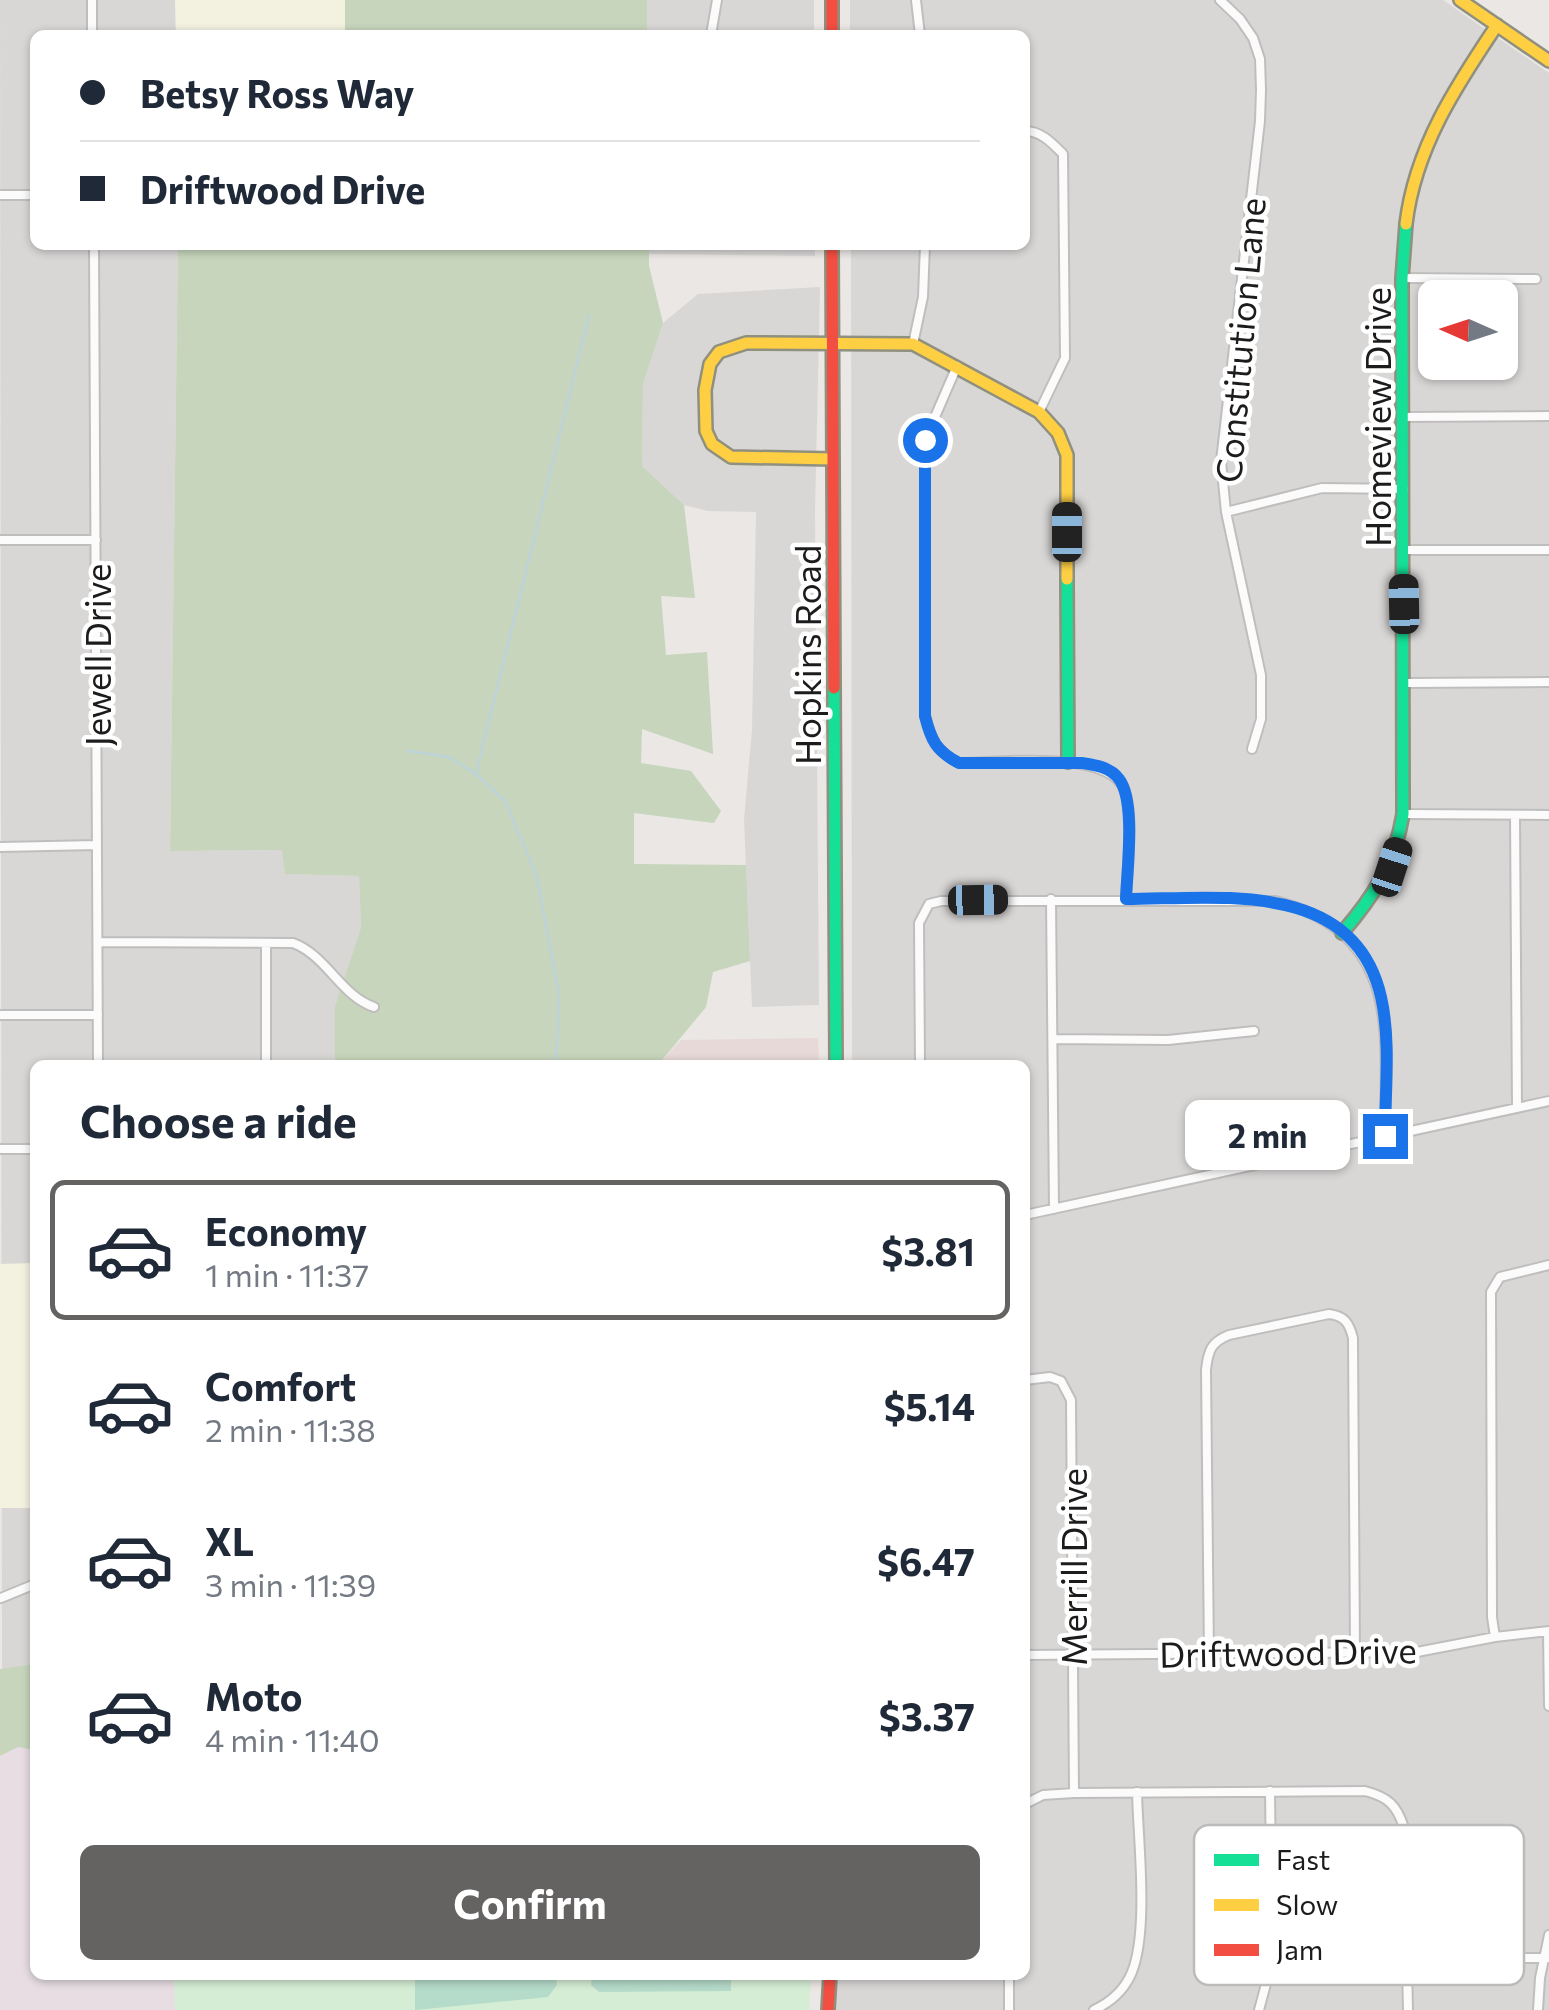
<!DOCTYPE html>
<html lang="en">
<head>
<meta charset="utf-8">
<style>
  body { margin:0; font-family:Commissioner,sans-serif; background:#f6f6f7; color:#1f2937; height:100vh; display:flex; flex-direction:column; font-size:38px; white-space:nowrap }
  * { box-sizing:border-box; margin:0 }
  p { font-size:32px; color:#747a83 }
  .icon { flex:none; width:55px; height:55px; fill:none; stroke:currentColor; stroke-width:2; stroke-linecap:round; stroke-linejoin:round }
  .map { position:relative; flex:1; overflow:hidden }
  .panel { position:absolute; left:30px; top:1060px; width:1000px; height:920px; display:flex; flex-direction:column; background:#fff; border-radius:15px; box-shadow:0 2px 8px #0004 }
  .panel>* { flex:none }
  .top-card { position:absolute; left:30px; top:30px; width:1000px; height:220px; border-radius:15px; box-shadow:0 2px 8px #0004; display:grid; align-content:center; height:220px; padding:0 50px; background:#fff }
  .needle { width:65px; rotate:273deg }
  .fabs { position:absolute; left:1418px; top:280px; display:grid; gap:20px }
  .fabs a { display:grid; place-items:center; width:100px; height:100px; border-radius:15px; background:#fff; box-shadow:0 2px 8px #0004; font-size:50px }
  .end { position:absolute; width:45px; height:45px; margin:-22px; border:12px solid #1a73e8; background:#fff; box-shadow:0 0 0 5px #fff }
  .from { border-radius:50% }
  .bubble { position:absolute; height:70px; border-radius:15px; background:#fff; box-shadow:0 2px 8px #0004; font-size:32px; font-weight:700; line-height:70px; text-align:center }
  .car { position:absolute; width:30px; height:60px; margin:-30px -15px; border-radius:12px; box-shadow:0 0 8px 2px #0007; background:linear-gradient(#222 24%,#8ab4d8 0 40%,#222 0 76%,#8ab4d8 0 86%,#222 0) }
  .top-card b { display:flex; align-items:center; gap:35px; height:95px; font-size:38px }
  .top-card b+b { border-top:2px solid #e0e1e3 }
  .top-card i { width:25px; height:25px; background:#1f2937 }
  ul { padding:0; list-style:none }
  li { display:flex; align-items:center; gap:30px; height:140px; margin:0 20px 15px; padding:0 30px; border:5px solid transparent; border-radius:15px }
  li div { flex:1 }
  li b { display:block; font-size:38px }
  li em { font-style:normal; font-weight:700 }
  li.active { border-color:#646362 }
  li>.icon { width:90px; height:90px; stroke-width:1.5 }
  h2 { padding:0 50px; font-size:45px; line-height:120px }
  .action { display:flex; gap:20px; margin-top:auto; padding:20px 50px }
  .action a { flex:1; height:115px; border-radius:15px; background:#646362; color:#fff; font-size:40px; font-weight:700; line-height:115px; text-align:center }
  .map>svg:first-child { display:block }
</style>
</head>
<body>
<div class="map">
<svg width="1549" height="2010" viewBox="0 0 1549 2010">
  <rect width="100%" height="100%" fill="#eae7e4"/>
  <path fill="#d9d7d6" fill-rule="evenodd" d="M0,0H175L176,35H35V245H178L170,851L283,850L285,874L359,876L361,927L335,1006V1065H35V1664L2,1670Z
    M647,0H814V35H647Z
    M850,0H1443L1549,73V2010H836L837,1975H1025V1065H852L851,245H1025V35H850ZM1435,298H1500V362H1435Z
    M649,245H815V256L649,254Z
    M820,287L815,511L819,1005L752,1007L744,820L752,730L756,512L708,511L684,505L642,466L643,384L663,323L698,294Z"/>
  <path fill="#e7d9d7" d="M818,1038L819,1065H658L681,1040Z"/>
  <path fill="#e7dde3" d="M18,1747L35,1750V1975H174L175,2010H0V1756Z"/>
  <path fill="#f3f1e0" d="M175,0H345V35H176Z
    M35,1263V1508H0V1264Z"/>
  <path fill="#c6d5bc" d="M345,0H647V35H345Z
    M178,245H649V266L663,323L643,384L642,466L684,505L695,598L661,596L666,655L707,652L713,754L642,729L641,763L691,771L721,811L714,823L634,813V864L746,865L750,961L713,972L706,1007L658,1065H335V1006L361,927L359,876L285,874L282,850L170,851Z
    M35,1664V1750L18,1747L0,1756V1669Z"/>
  <path fill="#d5edd4" d="M174,1975H811L809,2010H175Z"/>
  <path fill="#b5dbca" d="M415,1975H556L557,1985L548,1997L415,2010Z
    M592,1975H731V1991L599,1992L591,1985Z"/>
  <g fill="none" stroke-linecap="round" stroke-linejoin="round">
    <path stroke="#bcd3da" stroke-width="2.5" d="M408,751L449,757L476,774
      M556,1065L559,995L537,877L505,801L476,774L589,315"/>
    <defs>
      <path id="street" d="M92,0V35
        M916,0L920,35
        M1220,0L1240,19L1253,38L1260,59L1261,90L1260,121L1221,461L1226,512L1261,675V719L1252,749
        M711,35L717,0
        M1025,131C1041,131 1052,143 1063,154L1065,358L1039,412
        M0,195H35
        M94,245L98,1065
        M1402,278L1536,279
        M913,344L923,297L925,245
        M957,366L925,440V716C931,740 936,751 959,763C997,763 1110,748 1125,791C1134,818 1127,869 1126,899
        M1402,417L1549,416
        M1226,512L1322,488L1404,489
        M0,540H96
        M1404,550H1549
        M1405,683L1549,682
        M1403,814L1549,815
        M1515,815L1517,1108
        M0,847L97,845
        M1051,899L1054,1209
        M98,942L293,943C326,955 341,996 374,1007
        M266,943V1065
        M0,1015H98
        M1053,1039L1168,1040L1254,1031
        M920,1065L919,923L929,904L941,901H1276C1402,935 1385,1032 1385,1136
        M0,1149H35
        M1025,1215L1549,1101
        M1025,1380L1050,1377L1061,1381L1071,1400L1074,1793
        M1,1598L35,1584
        M1548,1631L1549,1706
        M1495,1637L1492,1617L1491,1292L1500,1277L1549,1265
        M1209,1654L1206,1370C1208,1351 1211,1342 1229,1335L1329,1314C1345,1316 1349,1323 1353,1338L1355,1653
        M1025,1655L1417,1652L1495,1637L1549,1631
        M1025,1804L1043,1795L1074,1793L1365,1791C1388,1797 1397,1805 1404,1828L1408,2010
        M1408,1958H1549
        M1009,1975V2010
        M1094,2010C1111,2002 1125,1989 1132,1972C1149,1929 1138,1840 1137,1792
        M1259,2010L1270,1969L1272,1944L1270,1791
        M1538,2010L1540,1978L1549,1935"/>
      <path id="fast" d="M1067,579L1068,762
        M834,688L836,1065
        M1342,933C1374,896 1395,863 1403,814L1402,278L1406,224"/>
      <path id="slow" d="M1460,0L1549,61
        M1406,224C1415,148 1456,86 1497,25
        M832,459L731,457L712,444L706,431L705,390L710,364L719,352L746,343L913,344L1039,412L1058,433L1067,455V579"/>
      <path id="jam" d="M832,0V35
        M832,245L834,688
        M828,2010L830,1975"/>
    </defs>
    <use href="#street" stroke="#c0bebd" stroke-width="12"/>
    <use href="#fast" stroke="#90907f" stroke-width="16"/>
    <use href="#slow" stroke="#90907f" stroke-width="16"/>
    <use href="#jam" stroke="#90907f" stroke-width="16"/>
    <use href="#street" stroke="#fcfbfb" stroke-width="8"/>
    <use href="#fast" stroke="#16e098" stroke-width="11"/>
    <use href="#slow" stroke="#ffcf43" stroke-width="11"/>
    <use href="#jam" stroke="#f24e42" stroke-width="11"/>
  </g>
  <g fill="none" stroke-linecap="round" stroke-linejoin="round">
    <path stroke="#1a73e8" stroke-width="12" d="M925,440V716C931,740 936,751 959,763H1082C1095,765 1110,767 1119,779C1136,801 1127,870 1126,899C1217,899 1354,878 1381,997C1391,1041 1385,1091 1385,1136"/>
  </g>
  <g text-anchor="middle" dominant-baseline="central" stroke-width="9" stroke-linejoin="round" paint-order="stroke">
    <g font-size="35" fill="#1c1c1c" stroke="#fff">
      <text transform="translate(1239 340) rotate(-85)">Constitution Lane</text>
      <text transform="translate(1376 417) rotate(-90)">Homeview Drive</text>
      <text transform="translate(96 655) rotate(-90)">Jewell Drive</text>
      <text transform="translate(806 655) rotate(-90)">Hopkins Road</text>
      <text transform="translate(1072 1567) rotate(-90)">Merrill Drive</text>
      <text transform="translate(1288 1651) rotate(-1)">Driftwood Drive</text>
    </g>
  </g>
  <rect x="1194" y="1825" width="330" height="160" rx="15" fill="#fff" stroke="#bbb" stroke-width="2.5"/>
  <rect x="1214" y="1854" width="45" height="12" fill="#16e098"/>
  <rect x="1214" y="1899" width="45" height="12" fill="#ffcf43"/>
  <rect x="1214" y="1944" width="45" height="12" fill="#f24e42"/>
  <g font-size="28" fill="#1c1c1c">
    <text x="1276" y="1870">Fast</text>
    <text x="1276" y="1915">Slow</text>
    <text x="1276" y="1960">Jam</text>
  </g>
</svg>
<div class="fabs">
<a><svg class="needle" viewBox="-14 -14 28 28"><path d="M0-13l5 13h-10z" fill="#e53935"/><path d="M0 13l5-13h-10z" fill="#747a83"/></svg></a>
</div>
<i class="end from" style="left:925px;top:440px"></i>
<i class="end" style="left:1385px;top:1136px"></i>
<div class="bubble" style="left:1185px;top:1100px;width:165px">2 min</div>
<i class="car" style="left:1067px;top:532px;rotate:0deg"></i>
<i class="car" style="left:1404px;top:604px;rotate:359deg"></i>
<i class="car" style="left:1392px;top:867px;rotate:18deg"></i>
<i class="car" style="left:978px;top:900px;rotate:89deg"></i>
<div class="top-card">
<b><i class="from"></i>Betsy Ross Way</b>
<b><i></i>Driftwood Drive</b>
</div>
<section class="panel">
<h2>Choose a ride</h2>
<ul>
<li class="active"><svg class="icon" aria-label="car" viewBox="0 0 24 24"><path d="M5 17H2v-5l4-1 3-4h7l3 4 3 1v5h-3M9 17h6M6 11h13"/><circle cx="7" cy="17" r="2"/><circle cx="17" cy="17" r="2"/></svg><div><b>Economy</b><p>1 min · 11:37</p></div><em>$3.81</em></li>
<li><svg class="icon" aria-label="car" viewBox="0 0 24 24"><path d="M5 17H2v-5l4-1 3-4h7l3 4 3 1v5h-3M9 17h6M6 11h13"/><circle cx="7" cy="17" r="2"/><circle cx="17" cy="17" r="2"/></svg><div><b>Comfort</b><p>2 min · 11:38</p></div><em>$5.14</em></li>
<li><svg class="icon" aria-label="car" viewBox="0 0 24 24"><path d="M5 17H2v-5l4-1 3-4h7l3 4 3 1v5h-3M9 17h6M6 11h13"/><circle cx="7" cy="17" r="2"/><circle cx="17" cy="17" r="2"/></svg><div><b>XL</b><p>3 min · 11:39</p></div><em>$6.47</em></li>
<li><svg class="icon" aria-label="car" viewBox="0 0 24 24"><path d="M5 17H2v-5l4-1 3-4h7l3 4 3 1v5h-3M9 17h6M6 11h13"/><circle cx="7" cy="17" r="2"/><circle cx="17" cy="17" r="2"/></svg><div><b>Moto</b><p>4 min · 11:40</p></div><em>$3.37</em></li>
</ul>
<div class="action"><a>Confirm</a></div>
</section>
</div>
</body>
</html>
